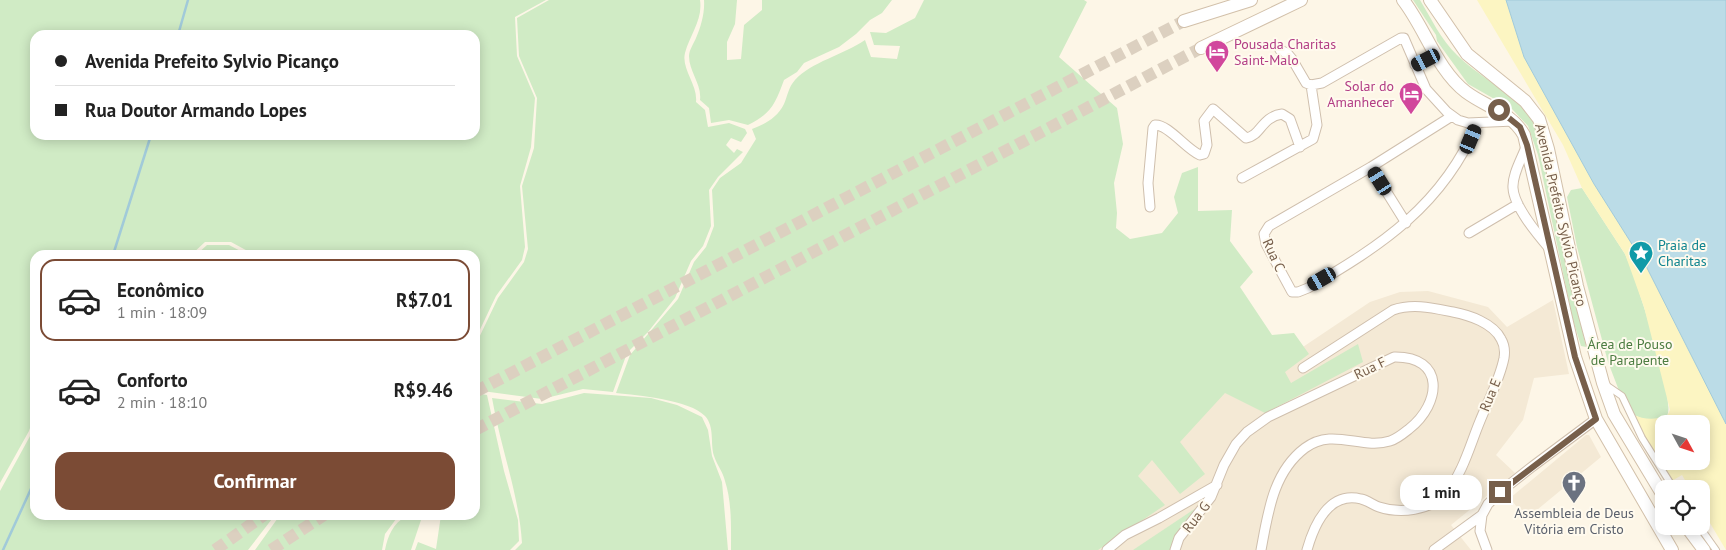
<!DOCTYPE html>
<html lang="pt">
<head>
<meta charset="utf-8">
<style>
  body { margin:0; font-family:"PT Sans",sans-serif; background:#f2f2f2; color:#222; height:100vh; display:flex; flex-direction:column; font-size:19px; white-space:nowrap }
  * { box-sizing:border-box; margin:0 }
  p { font-size:16px; color:#767676 }
  .icon { flex:none; width:28px; height:28px; fill:none; stroke:currentColor; stroke-width:2; stroke-linecap:round; stroke-linejoin:round }
  .map { position:relative; flex:1; overflow:hidden }
  .details { position:absolute; left:30px; top:250px; width:450px; height:270px; display:flex; flex-direction:column; background:#fff; border-radius:15px; box-shadow:0 2px 12px #0003 }
  .details>* { flex:none }
  .top-card { position:absolute; left:30px; top:30px; width:450px; height:110px; border-radius:15px; box-shadow:0 2px 12px #0003; display:grid; align-content:center; height:110px; padding:0 25px; background:#fff }
  .needle { width:32px; rotate:130deg }
  .controls { position:absolute; left:1655px; top:415px; display:grid; gap:10px }
  .controls a { display:grid; place-items:center; width:55px; height:55px; border-radius:10px; background:#fff; box-shadow:0 2px 12px #0003; font-size:25px }
  .end { position:absolute; width:22px; height:22px; margin:-11px; border:6px solid #775f4b; background:#fff; box-shadow:0 0 0 2px #fff }
  .from { border-radius:50% }
  .bubble { position:absolute; height:35px; border-radius:15px; background:#fff; box-shadow:0 2px 12px #0003; font-size:16px; font-weight:700; line-height:35px; text-align:center }
  .car { position:absolute; width:15px; height:30px; margin:-15px -8px; border-radius:6px; box-shadow:0 0 4px 1px #0007; background:linear-gradient(#222 24%,#8ab4d8 0 40%,#222 0 76%,#8ab4d8 0 86%,#222 0) }
  .top-card b { display:flex; align-items:center; gap:18px; height:48px; font-size:19px }
  .top-card b+b { border-top:1px solid #e0e0e0 }
  .top-card i { width:12px; height:12px; background:#222 }
  ul { padding:9px 0 0; list-style:none }
  li { display:flex; align-items:center; gap:15px; height:82px; margin:0 10px 8px; padding:0 15px; border:2px solid transparent; border-radius:15px }
  li div { flex:1 }
  li b { display:block; font-size:19px }
  li em { font-style:normal; font-weight:700 }
  li.active { border-color:#7b4b35 }
  li>.icon { width:45px; height:45px; stroke-width:1.5 }
  .action { display:flex; gap:10px; margin-top:auto; padding:10px 25px }
  .action a { flex:1; height:58px; border-radius:15px; background:#7b4b35; color:#fff; font-size:20px; font-weight:700; line-height:58px; text-align:center }
  .map>svg:first-child { display:block }
</style>
</head>
<body>
<div class="map">
<svg width="1726" height="550" viewBox="0 0 1726 550">
  <rect width="100%" height="100%" fill="#fdf6e7"/>
  <path fill="#f4e9d5" d="M1428,291L1488,307L1507,327L1553,300L1569,374L1534,378L1523,420L1496,455L1515,473L1451,525L1471,550H1068L1188,410L1282,361L1370,302L1400,292Z
    M1586,435H1589L1601,457L1526,519L1510,498Z"/>
  <path fill="#d0ebc5" fill-rule="evenodd" d="M0,0H546L515,17L517,56L535,98L531,147L520,186L525,247L522,260L496,296L475,340V255H255L231,242H205L191,255H35V413L29,431L0,483ZM35,35H475V135H35Z
    M549,0H700C703,20 690,34 685,53C681,69 698,85 696,102L705,110L708,127L729,123L745,129L747,133L741,142L731,138L726,145L734,153L737,149L743,152L718,177L709,190L711,226L703,246L691,261L675,298L648,332L627,353L613,392L583,389L542,399L475,390V346L498,298L524,262L528,249L522,186L534,148L537,98L519,56L517,18Z
    M704,0H737L735,24L727,42V60L741,59L744,25L762,10V0H892L882,13L870,20L856,34L839,47L804,63L797,72L784,80C775,104 772,113 748,125L729,120L711,123L709,108L700,100C702,84 689,72 689,56C689,50 694,43 696,38C701,27 705,12 704,0Z
    M924,0H1084L1087,2L1059,57L1117,108L1123,144L1114,183L1117,213L1116,228L1130,239L1162,233L1178,213L1174,197L1182,173L1198,167V211L1232,210L1230,241L1253,272L1240,287L1272,335L1294,333L1309,354L1285,372L1291,383L1358,344L1363,362L1265,413L1225,393L1180,442L1205,474L1180,494L1152,460L1138,476L1165,505L1098,550H731C731,528 732,502 725,481C723,472 717,465 714,456C710,443 715,427 705,416C690,400 637,395 616,393L630,355L678,299L694,262L706,247L714,226L712,190L720,178L741,163L756,139L752,129C765,124 777,118 784,104C788,95 788,88 795,80C811,62 843,55 865,40L871,57L897,59L900,46L874,45L870,32L886,33L915,18Z
    M1413,0H1420C1431,18 1441,40 1457,55C1483,81 1523,96 1538,131L1586,347L1581,346L1573,320L1538,155L1528,126L1512,109L1468,84L1437,41L1436,35Z
    M1582,188L1625,254L1631,268C1639,291 1676,400 1667,416L1653,420L1643,419L1632,414L1623,401L1608,362L1577,247L1567,197L1571,190Z
    M207,245H229L248,255H196Z
    M475,393L487,395L504,471L518,520L519,541L510,550H415L418,542L436,549L441,515H475Z
    M584,393L651,398L677,405L702,417L708,430L712,456L722,482L728,550H515L522,543C519,494 500,446 492,398L542,404Z
    M35,427V515H275L248,550H0V491Z
    M1199,506L1172,544L1171,550H1133Z
    M280,515H399L385,534L382,550H255Z
    M406,516L422,517L411,550H385C388,535 393,524 406,516Z"/>
  <path fill="#fcf5c2" fill-rule="evenodd" d="M1477,0H1506L1524,57L1594,184L1647,268L1726,424V550L1701,508V489H1690L1682,475L1670,482L1632,414C1645,420 1653,420 1667,416L1670,410L1644,307L1625,254L1582,188L1563,145ZM1664,424H1701V461H1664Z"/>
  <path fill="#bbdce7" stroke="#a1cad9" d="M1506,0H1726V424L1647,268L1594,184L1524,57Z"/>
  <g fill="none" stroke-linecap="round" stroke-linejoin="round">
    <path stroke="#a1cad9" stroke-width="2.5" d="M178,35L188,0
      M113,255L151,135
      M3,550L35,480"/>
    <path stroke="#dcd0c0" stroke-width="12" stroke-dasharray="12 6" stroke-linecap="butt" d="M475,392L1184,21
      M475,430L1201,48
      M215,550L264,515
      M271,550L324,515"/>
    <defs>
      <path id="pedestrian" d="M1606,385L1622,396L1642,438L1674,489
        M1699,526L1716,550"/>
      <path id="minor" d="M1280,50L1287,53L1292,59L1306,83L1311,85L1322,83L1401,38H1404L1426,89L1447,112L1458,120L1468,123L1514,121
        M1415,65L1436,54
        M1452,116L1371,167L1269,226L1264,234L1266,244L1292,292H1298L1308,288C1381,246 1443,205 1477,124
        M1526,147C1521,160 1512,175 1513,188C1514,207 1538,235 1549,248
        M1371,167L1406,223
        M1242,178L1313,139L1317,125L1311,85
        M1150,207L1148,183L1153,128L1155,125C1168,124 1186,149 1200,155L1204,154L1207,145L1204,121L1213,109L1246,138C1261,136 1261,117 1282,114L1290,119L1300,147
        M1469,233L1518,204
        M1303,368L1393,310C1413,303 1433,308 1453,312C1469,315 1493,323 1501,339C1504,344 1505,352 1504,358C1500,379 1488,401 1480,421C1470,445 1463,473 1446,493C1430,511 1400,514 1379,507C1373,505 1367,500 1361,499C1329,491 1314,525 1307,550
        M1482,515L1480,531L1487,550
        M1107,550L1125,535L1159,518L1217,485
        M1175,550L1179,538L1211,497L1224,465L1236,444L1247,432L1268,417L1394,357C1445,356 1442,403 1409,429C1404,433 1397,439 1390,441C1361,450 1333,427 1305,448C1273,472 1268,513 1261,550
        M1434,550L1482,515L1488,504L1500,492L1533,466L1596,419"/>
      <path id="secondary" d="M1403,0C1425,28 1437,70 1466,92C1486,107 1511,112 1524,135L1575,357L1596,419L1672,550
        M1430,0L1467,54L1525,101L1539,119L1548,149L1577,286L1603,383L1614,414L1664,497
        M1184,21L1251,0
        M1201,48L1301,0
        M1686,526L1704,550"/>
    </defs>
    <use href="#pedestrian" stroke="#cfbfad" stroke-width="8"/>
    <use href="#minor" stroke="#cfbfad" stroke-width="11"/>
    <use href="#secondary" stroke="#d2c0aa" stroke-width="14"/>
    <use href="#pedestrian" stroke="#fff" stroke-width="6"/>
    <use href="#minor" stroke="#fff" stroke-width="9"/>
    <use href="#secondary" stroke="#fff" stroke-width="12"/>
  </g>
  <g fill="none" stroke-linecap="round" stroke-linejoin="round">
    <path stroke="#775f4b" stroke-width="6" d="M1499,110L1520,127L1527,145L1575,357L1596,419L1500,492"/>
  </g>
  <defs>
    <symbol id="hotel-pin" viewBox="-11 -11 22 30"><path d="M0 17L-7.5 6A9.5 9.5 0 1 1 7.5 6Z" fill="#d1479c" stroke="#fffaee"/><path d="M-6-4.5h1.5V1H6V5H4.5V3h-9V5H-6ZM-4 0a1.8 1.8 0 1 1 3.6 0ZM.5 0V-2.5h3Q6-2.5 6 0Z" fill="#fff"/></symbol>
    <symbol id="sight-pin" viewBox="-11 -11 22 30"><path d="M0 17L-7.5 6A9.5 9.5 0 1 1 7.5 6Z" fill="#0f9aa8" stroke="#fffaee"/><path d="M0-6L1.8-2.2L6-1.7L2.9 1.2L3.7 5.4L0 3.3L-3.7 5.4L-2.9 1.2L-6-1.7L-1.8-2.2Z" fill="#fff"/></symbol>
    <symbol id="church-pin" viewBox="-11 -11 22 30"><path d="M0 17L-7.5 6A9.5 9.5 0 1 1 7.5 6Z" fill="#6b7280" stroke="#fffaee"/><path d="M-1.2-6h2.4v3.5h3.3v2.4h-3.3V6h-2.4V-.1h-3.3v-2.4h3.3Z" fill="#fff"/></symbol>
  </defs>
  <g fill-rule="evenodd">
    <use href="#hotel-pin" x="1203" y="38" width="28" height="38"/>
    <use href="#hotel-pin" x="1397" y="80" width="28" height="38"/>
    <use href="#sight-pin" x="1627" y="239" width="28" height="38"/>
    <use href="#church-pin" x="1560" y="469" width="28" height="38"/>
  </g>
  <g text-anchor="middle" dominant-baseline="central" stroke-width="4" stroke-linejoin="round" paint-order="stroke">
    <g font-size="14" fill="#b23c85" stroke="#fffaee" text-anchor="start">
      <text x="1234" y="44">Pousada Charitas<tspan x="1234" dy="16">Saint-Malo</tspan></text>
      <text x="1394" y="86" text-anchor="end">Solar do<tspan x="1394" dy="16">Amanhecer</tspan></text>
    </g>
    <g font-size="14" fill="#775f4b" stroke="#fffaee">
      <text transform="translate(1561 215) rotate(77)">Avenida Prefeito Sylvio Picanço</text>
      <text transform="translate(1274 255) rotate(65)">Rua C</text>
      <text transform="translate(1370 368) rotate(-26)">Rua F</text>
      <text transform="translate(1490 395) rotate(-68)">Rua E</text>
      <text transform="translate(1196 517) rotate(-52)">Rua G</text>
    </g>
    <g font-size="14" fill="#0d838f" stroke="#fffaee" text-anchor="start">
      <text x="1658" y="245">Praia de<tspan x="1658" dy="16">Charitas</tspan></text>
    </g>
    <g font-size="14" fill="#4d7d42" stroke="#fffaee">
      <text x="1630" y="344">Área de Pouso<tspan x="1630" dy="16">de Parapente</tspan></text>
    </g>
    <g font-size="14" fill="#5b616d" stroke="#fffaee">
      <text x="1574" y="513">Assembleia de Deus<tspan x="1574" dy="16">Vitória em Cristo</tspan></text>
    </g>
  </g>
</svg>
<div class="controls">
<a><svg class="needle" viewBox="-14 -14 28 28"><path d="M0-13l5 13h-10z" fill="#e53935"/><path d="M0 13l5-13h-10z" fill="#767676"/></svg></a>
<a><svg class="icon" aria-label="locate" viewBox="0 0 24 24"><circle cx="12" cy="12" r="6"/><path d="M12 2v4M12 18v4M2 12h4M18 12h4"/></svg></a>
</div>
<i class="end from" style="left:1499px;top:110px"></i>
<i class="end" style="left:1500px;top:492px"></i>
<div class="bubble" style="left:1400px;top:475px;width:82px">1 min</div>
<i class="car" style="left:1426px;top:60px;rotate:243deg"></i>
<i class="car" style="left:1471px;top:139px;rotate:23deg"></i>
<i class="car" style="left:1380px;top:181px;rotate:328deg"></i>
<i class="car" style="left:1322px;top:279px;rotate:240deg"></i>
<div class="top-card">
<b><i class="from"></i>Avenida Prefeito Sylvio Picanço</b>
<b><i></i>Rua Doutor Armando Lopes</b>
</div>
<section class="details">
<ul>
<li class="active"><svg class="icon" aria-label="car" viewBox="0 0 24 24"><path d="M5 17H2v-5l4-1 3-4h7l3 4 3 1v5h-3M9 17h6M6 11h13"/><circle cx="7" cy="17" r="2"/><circle cx="17" cy="17" r="2"/></svg><div><b>Econômico</b><p>1 min · 18:09</p></div><em>R$7.01</em></li>
<li><svg class="icon" aria-label="car" viewBox="0 0 24 24"><path d="M5 17H2v-5l4-1 3-4h7l3 4 3 1v5h-3M9 17h6M6 11h13"/><circle cx="7" cy="17" r="2"/><circle cx="17" cy="17" r="2"/></svg><div><b>Conforto</b><p>2 min · 18:10</p></div><em>R$9.46</em></li>
</ul>
<div class="action"><a>Confirmar</a></div>
</section>
</div>
</body>
</html>
